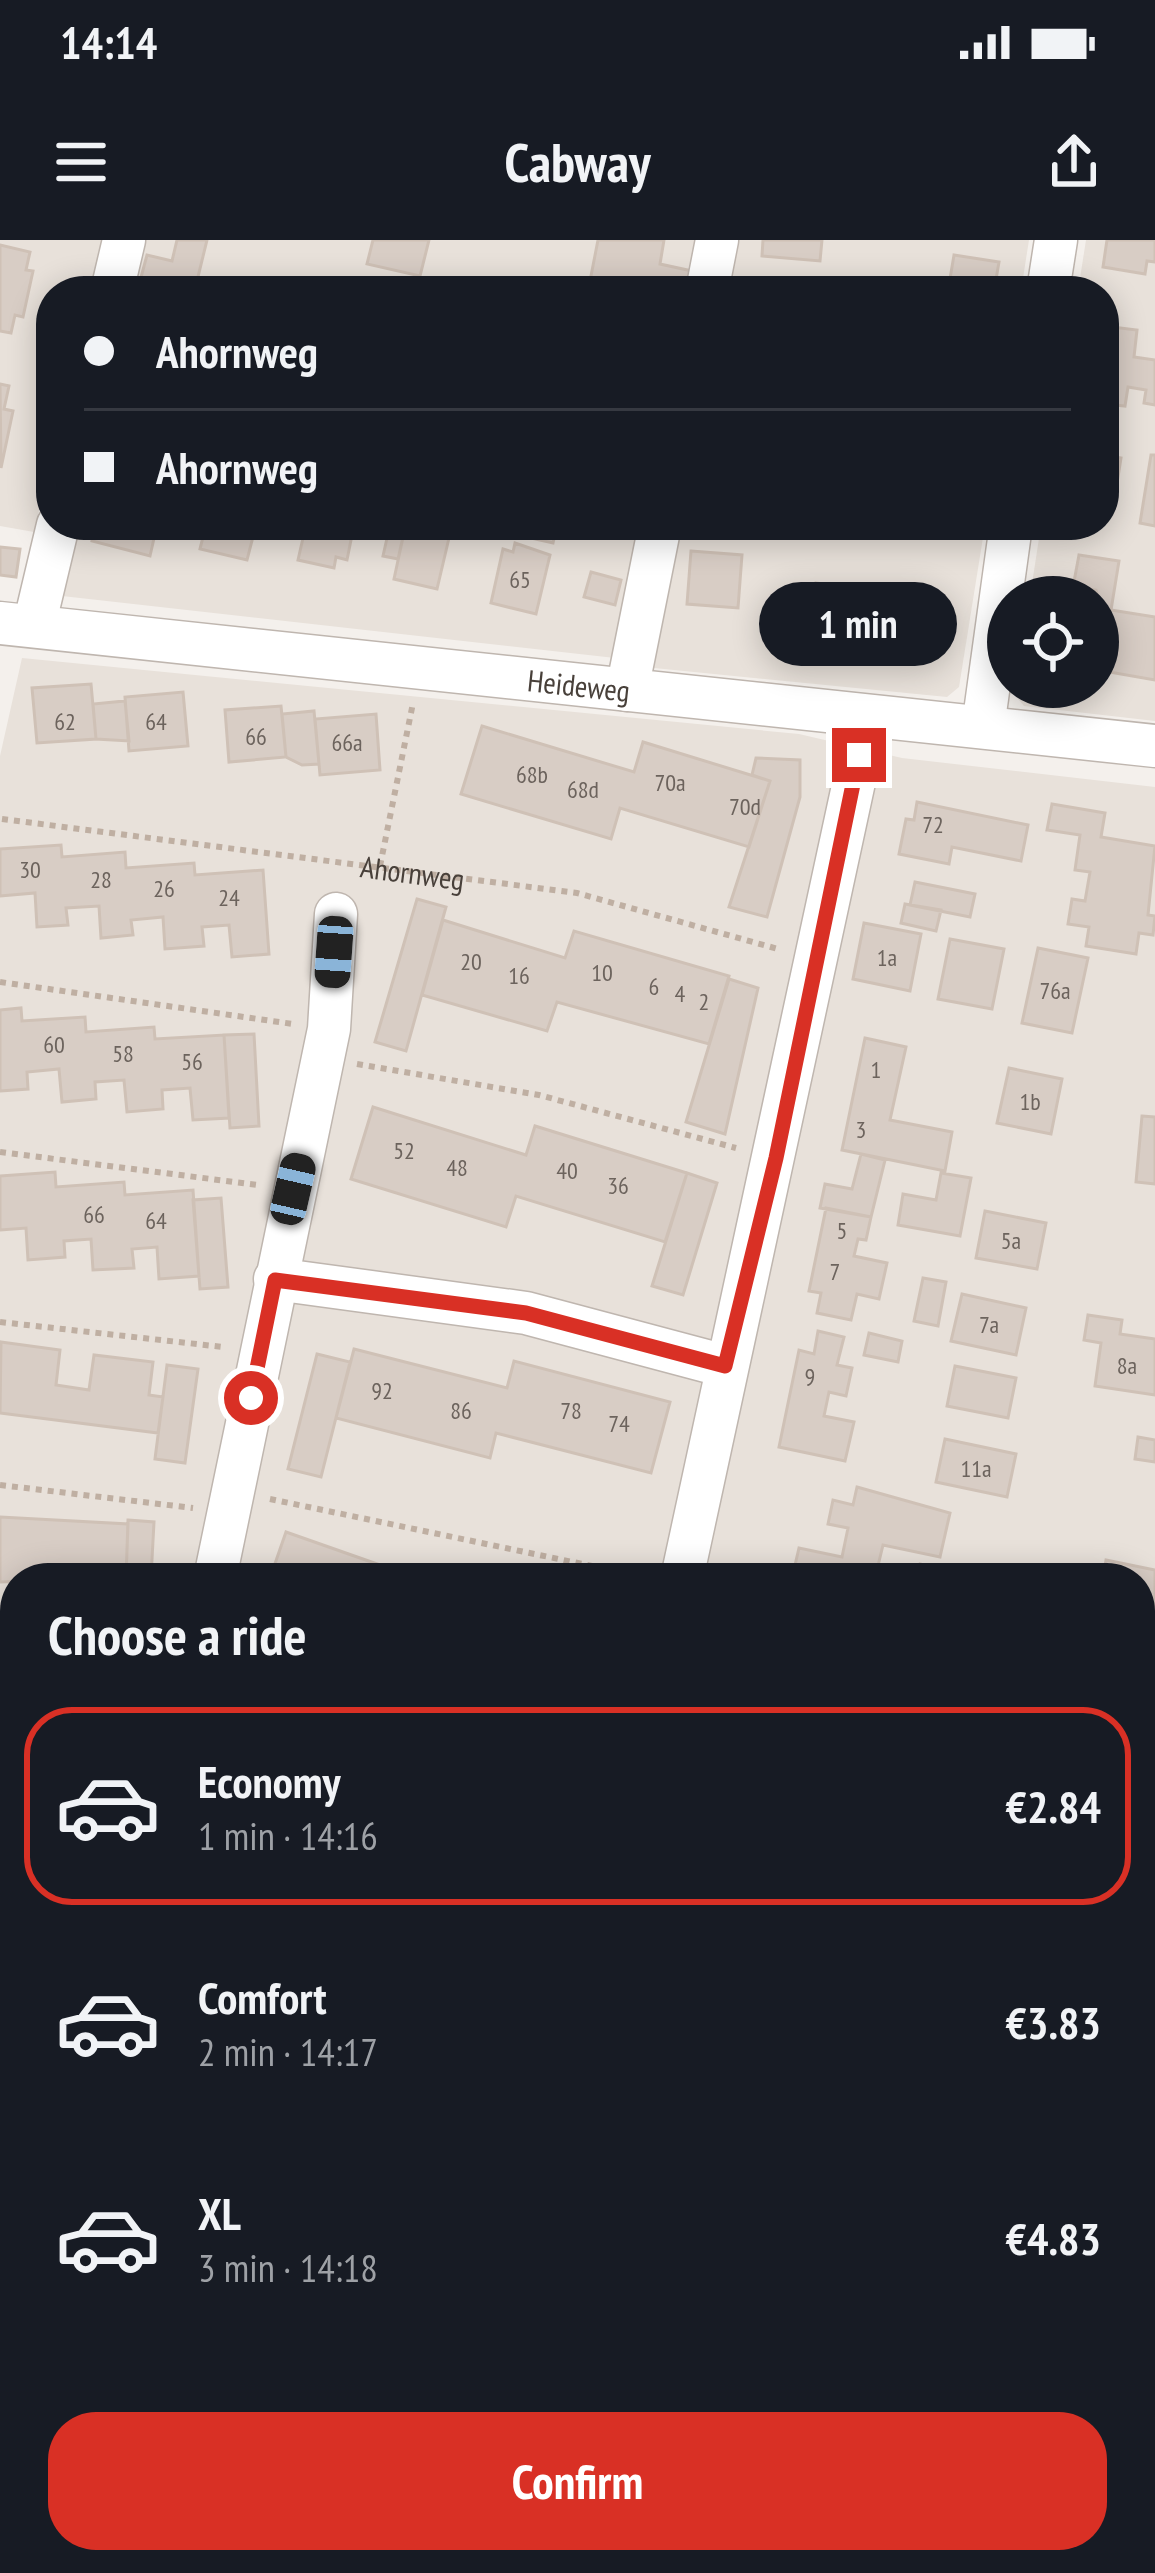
<!DOCTYPE html>
<html lang="en">
<head>
<meta charset="utf-8">
<style>
  body { margin:0; font-family:"PT Sans Narrow",sans-serif; background:#242831; color:#f1f3f6; height:100vh; display:flex; flex-direction:column; font-size:45px; white-space:nowrap }
  * { box-sizing:border-box; margin:0 }
  p { font-size:39px; color:#9ea1a6 }
  .icon { flex:none; width:66px; height:66px; fill:none; stroke:currentColor; stroke-width:2; stroke-linecap:round; stroke-linejoin:round }
  .map { position:relative; flex:1; overflow:hidden }
  .drawer { position:absolute; left:0px; top:1323px; width:1155px; height:1011px; display:flex; flex-direction:column; background:#171b24; border-radius:48px 48px 0 0; box-shadow:0 6px 30px #0003 }
  .drawer>* { flex:none }
  .top-card { position:absolute; left:36px; top:36px; width:1083px; height:264px; border-radius:48px; box-shadow:0 6px 30px #0003; display:grid; align-content:center; height:264px; padding:0 48px; background:#171b24 }
  .buttons { position:absolute; left:987px; top:336px; display:grid; gap:24px }
  .buttons a { display:grid; place-items:center; width:132px; height:132px; border-radius:50%; background:#171b24; box-shadow:0 6px 30px #0003; font-size:60px }
  .end { position:absolute; width:54px; height:54px; margin:-27px; border:15px solid #d93025; background:#fff; box-shadow:0 0 0 6px #fff }
  .from { border-radius:50% }
  .bubble { position:absolute; height:84px; border-radius:42px; background:#171b24; box-shadow:0 6px 30px #0003; font-size:39px; font-weight:600; line-height:84px; text-align:center }
  .car { position:absolute; width:36px; height:72px; margin:-36px -18px; border-radius:15px; box-shadow:0 0 9px 3px #0007; background:linear-gradient(#222 24%,#8ab4d8 0 40%,#222 0 76%,#8ab4d8 0 86%,#222 0) }
  .top-card b { display:flex; align-items:center; gap:42px; height:114px; font-size:45px }
  .top-card b+b { border-top:3px solid #363941 }
  .top-card i { width:30px; height:30px; background:#f1f3f6 }
  ul { padding:0; list-style:none }
  li { display:flex; align-items:center; gap:36px; height:198px; margin:0 24px 18px; padding:0 24px; border:6px solid transparent; border-radius:48px }
  li div { flex:1 }
  li b { display:block; font-size:45px }
  li em { font-style:normal; font-weight:600 }
  li.current { border-color:#d93025 }
  li>.icon { width:108px; height:108px; stroke-width:1.5 }
  h2 { padding:0 48px; font-size:54px; line-height:144px }
  .button { display:flex; gap:24px; margin-top:auto; padding:24px 48px }
  .button a { flex:1; height:138px; border-radius:48px; background:#d93025; color:#fff; font-size:48px; font-weight:600; line-height:138px; text-align:center }
  .status { display:flex; justify-content:space-between; align-items:center; height:84px; padding:0 60px; background:#171b24; direction:ltr }
  .status svg { height:33px; fill:currentColor }
  header { display:flex; justify-content:space-between; align-items:center; height:156px; padding:0 48px; background:#171b24; font-size:54px; font-weight:600 }
  .map>svg:first-child { display:block }
</style>
</head>
<body>
<div class="status"><b>14:14</b><svg viewBox="0 0 49 12"><path d="M0 12V9h3v3zM5 12V6h3v6zM10 12V3h3v9zM15 12V0h3v12zM26 1h20v11H26zM47 4h2v5h-2z"/></svg></div>
<header><svg class="icon" aria-label="menu" viewBox="0 0 24 24"><path d="M4 6h16M4 12h16M4 18h16"/></svg>Cabway<svg class="icon" aria-label="share" viewBox="0 0 24 24"><path d="M12 15V3M7 8l5-5 5 5M5 13v7h14v-7"/></svg></header>
<div class="map">
<svg width="1155" height="2333" viewBox="0 0 1155 2333">
  <rect width="100%" height="100%" fill="#f4f0ec"/>
  <path fill="#e8e1da" d="M0,0H104L92,51H51V219L34,292L0,286Z
    M145,0H1029L1021,51H133Z
    M1086,0H1155V481L1024,466L1014,454L1015,447H1098V357H1030L1041,285H1104V51H1078Z
    M78,285H985L959,447L947,457L654,428L615,418L62,356Z
    M22,418L799,494L902,518L1155,547V1645L1140,1644V1338H15V1741L0,1738V516Z
    M0,2000L15,2004V2166L0,2167Z
    M15,2210V2319H106L108,2333H0V2212Z
    M150,2319H510L511,2333H152Z
    M557,2319H957L958,2333H559Z"/>
  <path fill="#d8e4b9" d="M1140,1644L1155,1645V2333H958L957,2319H1140Z
    M0,1738L15,1741V2003L0,1999Z"/>
  <path fill="#d8cdc5" stroke="#cfc1b6" stroke-width="3" d="M177,0H207L195,49L140,41L147,15L172,21Z
    M373,0H429L420,36L367,24Z
    M598,0H664L660,24L692,31L688,51H639L590,41Z
    M763,0H822L820,21L762,16Z
    M1107,0H1155V22L1147,21L1145,34L1103,27Z
    M0,5L30,12L26,30L33,31L23,77L15,75L11,93L0,91Z
    M954,15L999,22L994,51H948Z
    M1104,86L1137,90L1134,117L1155,120V165L1144,163L1146,150L1128,147L1125,166L1104,164Z
    M0,144L9,146L4,169L13,171L1,228Z
    M1104,215L1121,218L1113,269L1104,267Z
    M1151,215H1155V286L1140,283Z
    M96,285H157L150,316L92,301Z
    M206,285H256L247,320L200,309Z
    M306,285H354L347,320L336,317L334,328L298,320Z
    M390,285L405,288L398,319L383,316Z
    M420,285L441,288L440,296L449,298L437,349L394,339L405,288L419,291Z
    M520,285H557L553,303L518,295Z
    M515,303L550,315L536,374L491,363L503,309L513,312Z
    M0,307L20,309L16,337L0,335Z
    M691,311L742,315L738,368L687,364Z
    M1079,315L1119,321L1111,370L1155,377V440L1098,430V357L1096,350L1073,347Z
    M591,332L621,340L615,365L584,357Z
    M816,343L855,348L853,369L902,374L898,414L772,400L776,360L813,364Z
    M91,444L96,499L37,503L32,448Z
    M183,452L188,506L129,511L125,457Z
    M125,461L129,501L96,499L93,464Z
    M281,466L286,517L229,522L225,470Z
    M314,471L319,524L302,525L286,517L282,474Z
    M376,474L380,530L320,535L315,479Z
    M482,486L634,532L643,502L770,541L749,607L620,568L611,599L461,554Z
    M756,518L800,520V557L767,677L729,667L770,541L752,535Z
    M917,562L1028,585L1021,621L952,607L949,624L899,614L906,579L914,580Z
    M1052,564L1105,573L1101,597L1155,606L1148,675L1155,676L1153,695L1139,693L1136,714L1086,706L1089,687L1068,684L1072,659L1085,661L1090,632L1075,630L1080,595L1047,590Z
    M61,605L62,617L125,612L126,628L194,623L195,635L263,630L269,714L232,717L229,685L202,687L204,706L165,709L163,677L131,680L133,695L101,698L99,666L66,668L68,685L37,687L35,653L0,656V609Z
    M915,642L975,654L970,677L910,665Z
    M417,659L446,667L406,811L375,802Z
    M905,664L941,670L936,691L901,683Z
    M443,680L565,718L574,691L729,736L709,804L557,762L547,791L422,755Z
    M864,683L921,694L910,751L853,739Z
    M950,699L1004,709L992,769L938,759Z
    M1038,708L1088,718L1072,793L1022,783Z
    M729,739L758,748L725,894L686,882Z
    M21,768L22,781L85,777L86,792L154,787L155,799L224,795L229,878L193,880L190,848L162,850L163,869L127,872L124,840L95,842L96,859L62,862L59,829L27,832L28,849L0,851V770Z
    M254,794L259,886L230,888L224,795Z
    M865,798L906,807L890,880L952,892L945,931L842,910Z
    M1009,828L1062,839L1051,894L997,883Z
    M373,867L526,915L535,886L687,933L665,1002L516,956L506,987L351,939Z
    M1142,876L1155,877V944L1136,942Z
    M861,914L885,920L871,977L820,968L825,944L852,949Z
    M55,932L56,947L124,942L125,955L193,950L199,1036L159,1039L157,1007L132,1009L134,1028L93,1030L91,999L64,1001L65,1017L28,1020L26,988L0,990V936Z
    M687,933L717,943L683,1055L652,1046Z
    M941,933L971,938L960,996L898,985L903,954L936,960Z
    M221,958L228,1047L200,1049L193,960Z
    M826,968L871,977L866,1000L858,999L854,1016L887,1023L879,1059L857,1054L851,1080L817,1073L821,1053L809,1051Z
    M985,971L1046,983L1037,1029L976,1018Z
    M923,1038L946,1042L938,1086L914,1081Z
    M962,1054L1026,1068L1016,1115L951,1101Z
    M1088,1075L1122,1080L1120,1094L1155,1099V1155L1095,1146L1101,1103L1084,1100Z
    M818,1091L844,1097L837,1125L852,1128L846,1156L829,1152L824,1176L854,1182L845,1221L779,1207L799,1110L814,1114Z
    M869,1093L902,1101L898,1122L864,1115Z
    M1,1102L60,1110L56,1145L89,1150L94,1115L153,1122L149,1155L163,1157L158,1193L0,1173Z
    M354,1109L507,1148L514,1121L670,1162L651,1233L496,1193L490,1218L336,1178Z
    M317,1114L350,1122L321,1237L288,1229Z
    M167,1125L198,1129L185,1223L155,1219Z
    M955,1126L1016,1138L1008,1178L947,1166Z
    M1138,1197L1155,1200V1222L1135,1219Z
    M945,1199L1016,1214L1007,1257L936,1242Z
    M857,1247L950,1273L940,1317L883,1305L875,1338H792L799,1308L842,1317L848,1288L828,1284L833,1260L853,1265Z
    M0,1277L128,1284L126,1338L0,1342Z
    M128,1280L154,1282L151,1338H126Z
    M286,1292L417,1338H270Z
    M1106,1320L1155,1330V1368L1145,1420L1140,1419V1338H1103Z
    M920,1324L968,1336V1338H916Z
    M0,1443L15,1444V1508L0,1507Z
    M1148,1491L1155,1493V1551L1140,1548Z
    M0,1612L15,1616V1670L0,1667Z
    M0,2043L4,2054H15V2112L0,2111Z
    M15,2228V2282L9,2283L2,2230Z
    M418,2319H454L455,2333H420Z
    M812,2319H879L877,2333H810Z"/>
  <g fill="none" stroke-linecap="round" stroke-linejoin="round">
    <defs>
      <g id="minor">
        <path d="M112,51L124,0"/>
        <path d="M707,51L717,0"/>
        <path d="M1048,51L1056,0"/>
        <path id="s2" d="M0,383L1155,506"/>
        <path d="M34,386L58,285"/>
        <path d="M627,450L660,285"/>
        <path d="M983,487L1011,285"/>
        <path d="M275,1039L526,1073L725,1126"/>
        <path d="M215,1338L329,789L336,674"/>
        <path d="M682,1338L868,477"/>
        <path d="M0,2188L15,2186"/>
        <path d="M124,2319L126,2333"/>
        <path d="M533,2319L534,2333"/>
      </g>
    </defs>
    <use href="#minor" stroke="#bfb6af" stroke-width="45"/>
    <g stroke="#bfafa2" stroke-width="6" stroke-dasharray="6 6" stroke-linecap="butt">
      <path id="s1" d="M2,579L577,653L778,709"/>
      <path d="M380,626L413,463"/>
      <path d="M0,742L293,784"/>
      <path d="M357,824L539,855L736,908"/>
      <path d="M0,912L258,945"/>
      <path d="M0,1082L223,1107"/>
      <path d="M0,1245L193,1268"/>
      <path d="M270,1259L645,1337"/>
      <path d="M0,1412L15,1413"/>
      <path d="M1140,1451L1155,1454"/>
      <path d="M0,1609L15,1612"/>
      <path d="M0,1859L15,1862"/>
      <path d="M0,1985L15,1989"/>
    </g>
    <use href="#minor" stroke="#fff" stroke-width="42"/>
  </g>
  <g fill="none" stroke-linecap="round" stroke-linejoin="round">
    <path stroke="#d93025" stroke-width="15" d="M251,1158L275,1040L526,1073L725,1126L776,918L859,515"/>
  </g>
  <g text-anchor="middle" dominant-baseline="central" stroke-width="9" stroke-linejoin="round" paint-order="stroke">
    <g font-size="24" fill="#6c635d">
      <text x="520" y="339">65</text>
      <text x="65" y="481">62</text>
      <text x="156" y="481">64</text>
      <text x="256" y="496">66</text>
      <text x="347" y="502">66a</text>
      <text x="532" y="534">68b</text>
      <text x="670" y="542">70a</text>
      <text x="583" y="549">68d</text>
      <text x="745" y="566">70d</text>
      <text x="933" y="584">72</text>
      <text x="30" y="629">30</text>
      <text x="101" y="639">28</text>
      <text x="164" y="648">26</text>
      <text x="229" y="657">24</text>
      <text x="887" y="717">1a</text>
      <text x="471" y="721">20</text>
      <text x="602" y="732">10</text>
      <text x="519" y="735">16</text>
      <text x="654" y="746">6</text>
      <text x="1055" y="750">76a</text>
      <text x="680" y="753">4</text>
      <text x="704" y="761">2</text>
      <text x="54" y="804">60</text>
      <text x="123" y="813">58</text>
      <text x="192" y="821">56</text>
      <text x="876" y="829">1</text>
      <text x="1030" y="861">1b</text>
      <text x="861" y="889">3</text>
      <text x="404" y="910">52</text>
      <text x="457" y="927">48</text>
      <text x="567" y="930">40</text>
      <text x="618" y="945">36</text>
      <text x="94" y="974">66</text>
      <text x="156" y="980">64</text>
      <text x="842" y="990">5</text>
      <text x="1011" y="1000">5a</text>
      <text x="835" y="1031">7</text>
      <text x="989" y="1084">7a</text>
      <text x="1127" y="1125">8a</text>
      <text x="810" y="1136">9</text>
      <text x="382" y="1150">92</text>
      <text x="461" y="1170">86</text>
      <text x="571" y="1170">78</text>
      <text x="619" y="1183">74</text>
      <text x="976" y="1228">11a</text>
    </g>
    <g font-size="30" fill="#48403a" stroke="#fff">
      <text stroke="none"><textPath href="#s2" startOffset="582">Heideweg</textPath></text>
      <text stroke="none"><textPath href="#s1" startOffset="414">Ahornweg</textPath></text>
    </g>
  </g>
</svg>
<div class="buttons">
<a><svg class="icon" aria-label="locate" viewBox="0 0 24 24"><circle cx="12" cy="12" r="6"/><path d="M12 2v4M12 18v4M2 12h4M18 12h4"/></svg></a>
</div>
<i class="end from" style="left:251px;top:1158px"></i>
<i class="end" style="left:859px;top:515px"></i>
<div class="bubble" style="left:759px;top:342px;width:198px">1 min</div>
<i class="car" style="left:334px;top:712px;rotate:184deg"></i>
<i class="car" style="left:293px;top:949px;rotate:13deg"></i>
<div class="top-card">
<b><i class="from"></i>Ahornweg</b>
<b><i></i>Ahornweg</b>
</div>
<section class="drawer">
<h2>Choose a ride</h2>
<ul>
<li class="current"><svg class="icon" aria-label="car" viewBox="0 0 24 24"><path d="M5 17H2v-5l4-1 3-4h7l3 4 3 1v5h-3M9 17h6M6 11h13"/><circle cx="7" cy="17" r="2"/><circle cx="17" cy="17" r="2"/></svg><div><b>Economy</b><p>1 min · 14:16</p></div><em>€2.84</em></li>
<li><svg class="icon" aria-label="car" viewBox="0 0 24 24"><path d="M5 17H2v-5l4-1 3-4h7l3 4 3 1v5h-3M9 17h6M6 11h13"/><circle cx="7" cy="17" r="2"/><circle cx="17" cy="17" r="2"/></svg><div><b>Comfort</b><p>2 min · 14:17</p></div><em>€3.83</em></li>
<li><svg class="icon" aria-label="car" viewBox="0 0 24 24"><path d="M5 17H2v-5l4-1 3-4h7l3 4 3 1v5h-3M9 17h6M6 11h13"/><circle cx="7" cy="17" r="2"/><circle cx="17" cy="17" r="2"/></svg><div><b>XL</b><p>3 min · 14:18</p></div><em>€4.83</em></li>
</ul>
<div class="button"><a>Confirm</a></div>
</section>
</div>
</body>
</html>
